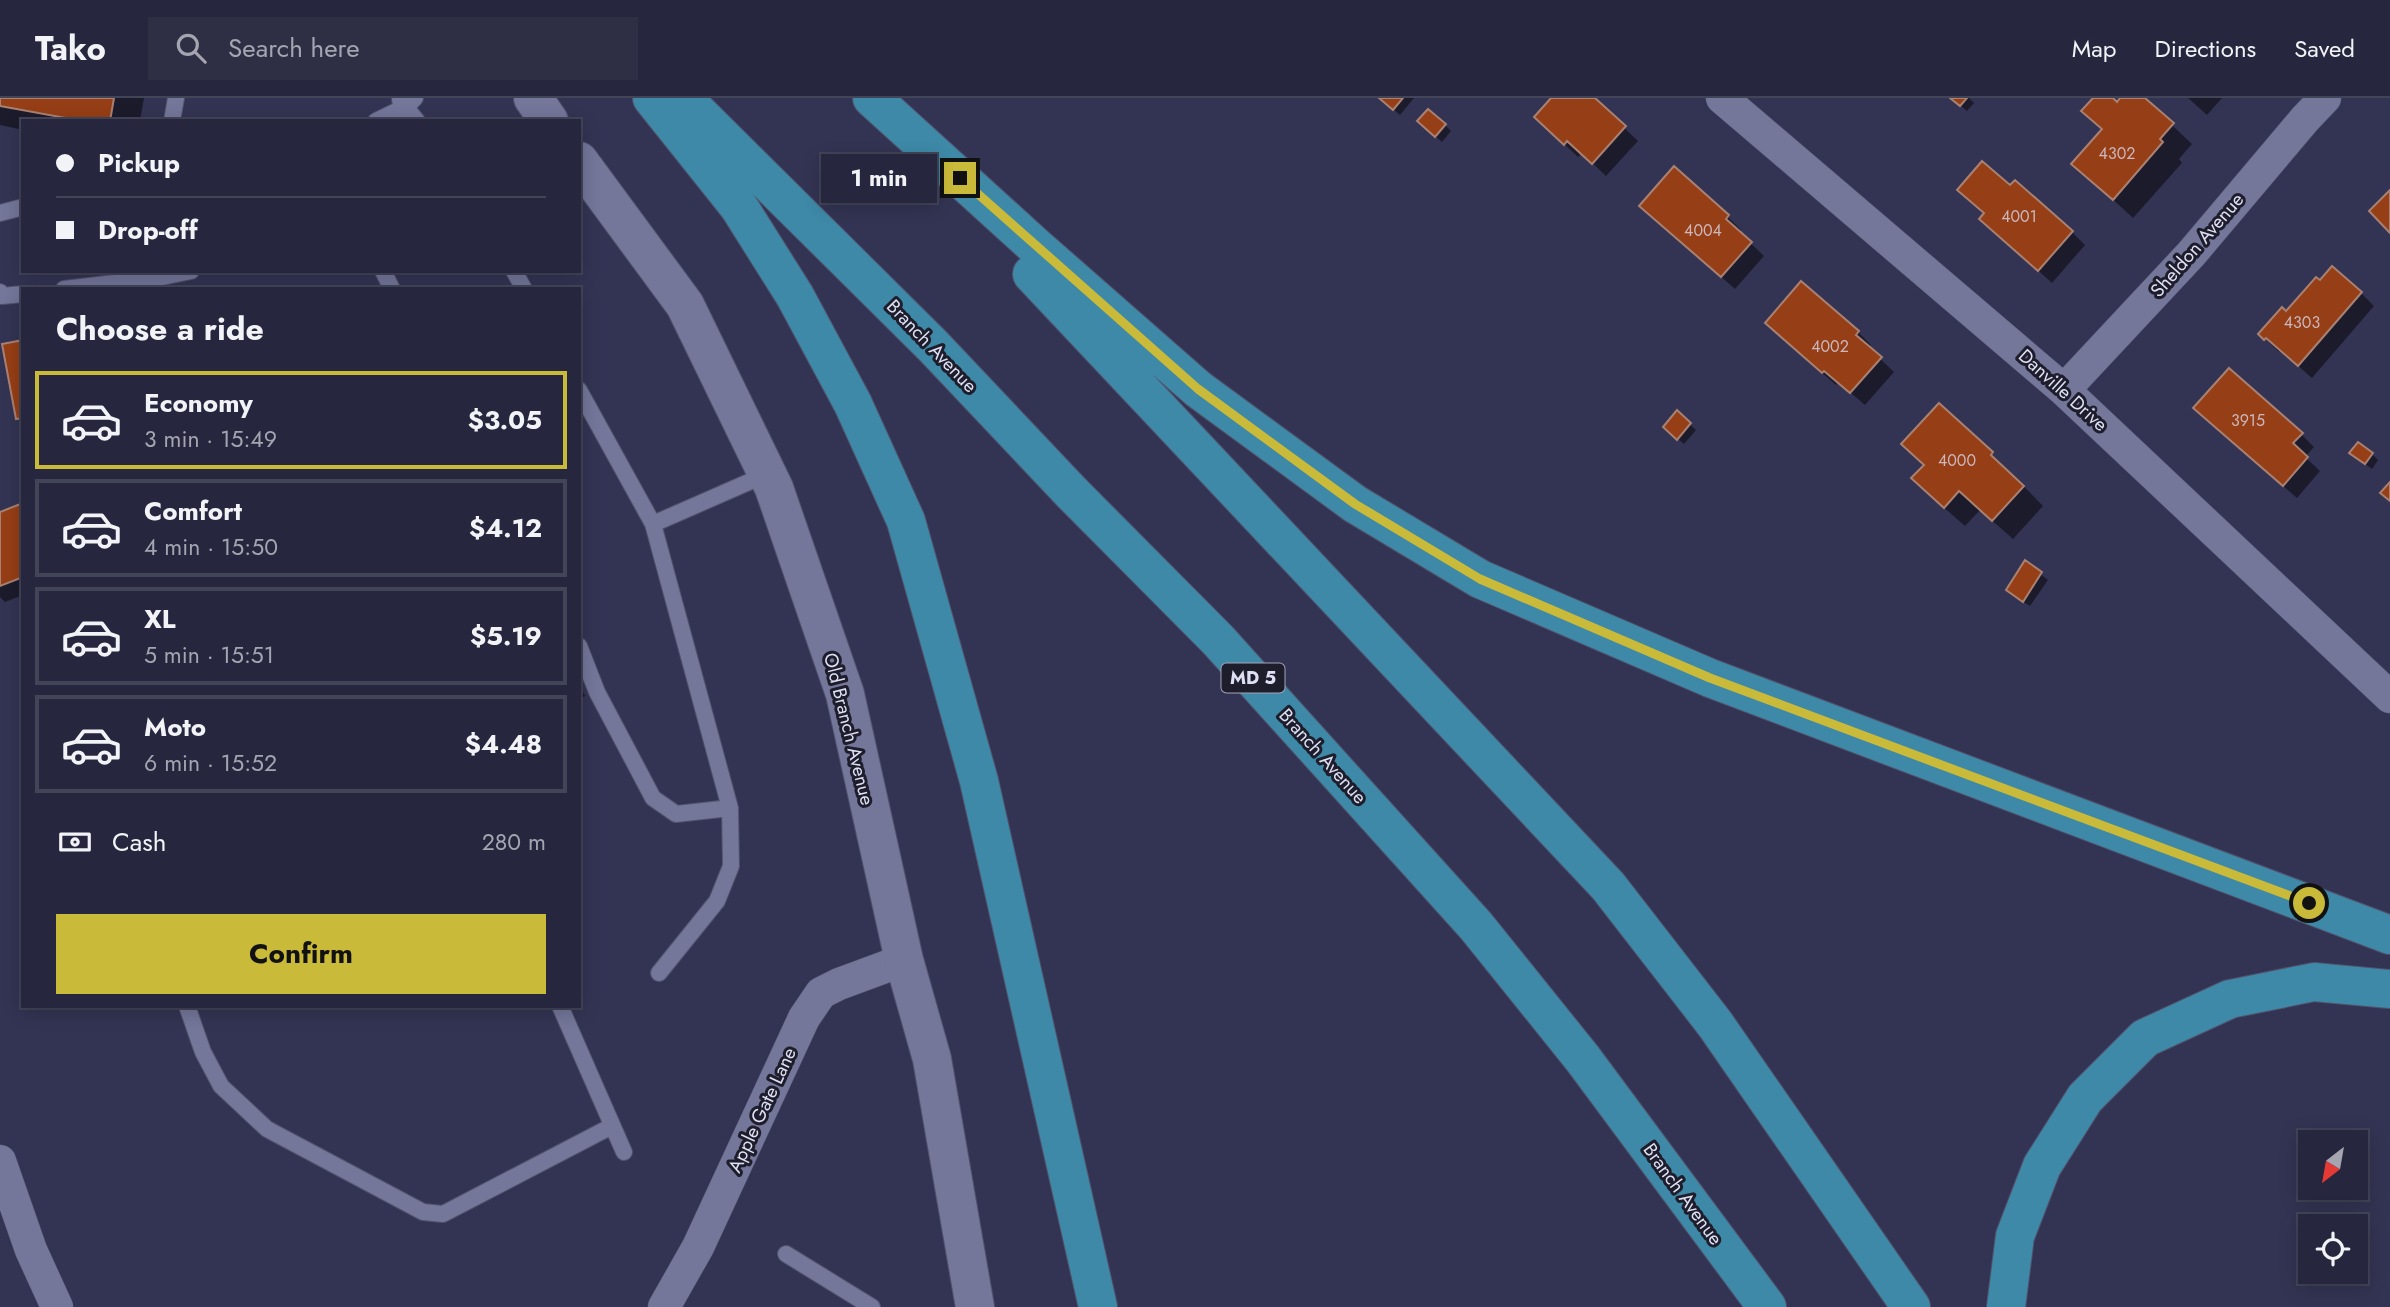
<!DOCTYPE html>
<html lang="en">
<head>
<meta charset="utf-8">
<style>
  body { margin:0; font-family:Jost,sans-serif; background:#2e2f45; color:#f1f3f6; height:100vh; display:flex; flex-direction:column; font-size:26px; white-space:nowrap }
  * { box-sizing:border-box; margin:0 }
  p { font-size:23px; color:#a4a5b0 }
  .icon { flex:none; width:38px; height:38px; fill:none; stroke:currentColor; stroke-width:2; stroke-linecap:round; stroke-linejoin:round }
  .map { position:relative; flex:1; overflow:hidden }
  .details { position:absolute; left:21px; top:189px; width:560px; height:721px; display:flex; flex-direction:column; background:#26273e; border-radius:0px; box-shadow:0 4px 18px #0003,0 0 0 2px #424458 }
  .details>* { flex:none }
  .top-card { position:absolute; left:21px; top:21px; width:560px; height:154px; border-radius:0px; box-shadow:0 4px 18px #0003,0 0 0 2px #424458; display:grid; align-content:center; height:154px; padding:0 35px; background:#26273e }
  .needle { width:46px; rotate:211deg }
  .tools { position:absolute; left:2298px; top:1032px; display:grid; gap:14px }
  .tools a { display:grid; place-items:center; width:70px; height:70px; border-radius:0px; background:#26273e; box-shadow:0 4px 18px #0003,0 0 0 2px #424458; font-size:35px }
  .end { position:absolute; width:32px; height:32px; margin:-16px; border:9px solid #caba3a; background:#111; box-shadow:0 0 0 4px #111 }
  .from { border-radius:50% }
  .bubble { position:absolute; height:49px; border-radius:0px; background:#26273e; box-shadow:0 4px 18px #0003,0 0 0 2px #424458; font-size:23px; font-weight:700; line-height:49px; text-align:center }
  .top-card b { display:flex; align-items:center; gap:24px; height:66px; font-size:26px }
  .top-card b+b { border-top:2px solid #424458 }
  .top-card i { width:18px; height:18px; background:#f1f3f6 }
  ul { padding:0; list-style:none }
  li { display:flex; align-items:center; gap:21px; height:98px; margin:0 14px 10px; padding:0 21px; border:4px solid #424458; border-radius:0px }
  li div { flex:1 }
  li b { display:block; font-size:26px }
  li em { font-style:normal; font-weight:700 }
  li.selected { border-color:#caba3a }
  li>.icon { width:63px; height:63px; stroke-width:1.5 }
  h2 { padding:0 35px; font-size:32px; line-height:84px }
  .pay { display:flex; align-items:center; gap:18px; height:77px; padding:0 35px; font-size:26px }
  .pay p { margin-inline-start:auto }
  .primary-button { display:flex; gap:14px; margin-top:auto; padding:14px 35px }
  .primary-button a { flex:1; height:80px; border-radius:0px; background:#caba3a; color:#111; font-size:28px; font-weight:700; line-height:80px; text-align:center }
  header { display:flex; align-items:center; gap:42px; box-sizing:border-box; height:98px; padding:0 35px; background:#26273e; border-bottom:2px solid #424458 }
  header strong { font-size:33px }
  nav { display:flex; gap:38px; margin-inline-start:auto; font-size:24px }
  .search { width:490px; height:63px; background:#2e2f45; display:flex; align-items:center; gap:18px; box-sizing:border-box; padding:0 24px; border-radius:0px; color:#a4a5b0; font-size:26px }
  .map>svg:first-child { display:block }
</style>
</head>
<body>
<header>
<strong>Tako</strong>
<div class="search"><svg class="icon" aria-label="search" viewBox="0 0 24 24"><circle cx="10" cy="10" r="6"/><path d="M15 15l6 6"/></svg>Search here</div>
<nav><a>Map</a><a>Directions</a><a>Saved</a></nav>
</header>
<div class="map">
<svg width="2390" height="1209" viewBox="0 0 2390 1209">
  <rect width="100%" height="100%" fill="#333453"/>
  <path fill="#0007" d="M0,0H144L140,23H23V32L0,27Z
    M1380,0H1414L1400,17Z
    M1553,0H1593L1638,43L1606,78L1582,55L1578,59L1549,32Z
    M1952,0H1969L1974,5L1967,13Z
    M2095,0H2110L2117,6L2122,0H2143L2192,46L2179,61L2182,65L2133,120L2074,66L2103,33L2084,13Z
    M2188,0H2222L2207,17Z
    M1445,27L1451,33L1442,44L1425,29Z
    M2010,90L2072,134L2085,147L2052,185L1981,121Z
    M1728,119L1741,132L1739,134L1764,158L1735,191L1655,121Z
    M1802,186L1858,234L1871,247L1869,250L1894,274L1865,307L1838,284L1836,287L1780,238Z
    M2361,195L2374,208L2312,280L2280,252L2279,254L2261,236L2287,215Z
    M1677,315L1696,332L1684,346L1665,329Z
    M2209,323L2301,336L2314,349L2305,359L2320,373L2297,400Z
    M1992,356L2043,408L2013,441L1980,412L1965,428L1933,400Z
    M2372,356L2378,362L2372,371L2358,361Z
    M23,407V497L5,504L0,499V415Z
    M2026,465L2048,482L2030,508L2014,498Z
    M579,586L585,598L579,601Z"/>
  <path fill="#963e15" stroke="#a98172" stroke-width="2" d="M0,0H114L110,23H82L0,8Z
    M1379,0H1403L1393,12Z
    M1551,0H1595L1626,28L1592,66L1567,43L1564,47L1534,19Z
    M1950,0H1967L1960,8Z
    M2093,0H2113L2117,4L2120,0H2145L2174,25L2160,41L2163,44L2113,102L2071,66L2102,31L2081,13Z
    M1428,11L1446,26L1435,39L1417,23Z
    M1982,63L2010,87L2015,82L2073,133L2038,173L1979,121L1984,115L1957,92Z
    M1674,68L1729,117L1726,121L1752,144L1721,179L1639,108Z
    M2390,92V135L2369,113Z
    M2332,168L2362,194L2298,268L2266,240L2264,242L2258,236L2282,209L2286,213L2316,179L2320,182Z
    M1801,183L1859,233L1856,237L1882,259L1850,295L1824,273L1822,275L1765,225Z
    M23,242V320L16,321L2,246Z
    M2229,270L2303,335L2293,345L2308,359L2283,388L2193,310Z
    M1939,305L1993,354L1991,357L2024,388L1992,423L1959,393L1944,410L1911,380L1924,367L1901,346Z
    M1677,312L1691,325L1677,342L1663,329Z
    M2358,344L2373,355L2365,366L2349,355Z
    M2390,384V403L2380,395Z
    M23,405V479L0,488V414Z
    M2025,462L2042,474L2023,504L2006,492Z"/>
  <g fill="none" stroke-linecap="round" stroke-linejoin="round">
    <defs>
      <path id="service" d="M400,2L417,23
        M172,23L176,0
        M376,23L407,8L415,0
        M0,115L23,109
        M383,173L392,191
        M514,173L524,191
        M64,191L157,180L191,173
        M0,194L2,198L23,196
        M579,292L653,426L767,376
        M653,426L730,710L731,768L717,803L659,875
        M579,548L597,594L653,700L676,716L730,710
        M187,908L203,954L221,988L267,1031L423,1114L443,1116L612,1028
        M560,908L624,1054
        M786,1156L872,1209"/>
      <path id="minor" d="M1722,0L2064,292L2390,599
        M2064,292L2192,155L2305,21L2325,0
        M0,1063L31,1152L57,1209
        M664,1209L698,1149L804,920L821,895L839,886L904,862"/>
      <path id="tertiary" d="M533,0L549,23
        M579,63L685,207L774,390L845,596L904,862L932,961L975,1209"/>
      <path id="trunk" d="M652,0L739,109L795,198L853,306L906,423L979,683L1098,1209
        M683,0L933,248L1071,394L1218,542L1476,828L1583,961L1767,1209
        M872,0L1035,148L1198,291L1355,406L1480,481L1710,580L2390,837
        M1032,176L1608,788L1715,926L1911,1209
        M2006,1209L2015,1138L2042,1068L2085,1000L2145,940L2230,901L2314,884L2390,891"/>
    </defs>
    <use href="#service" stroke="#51526c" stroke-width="18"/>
    <use href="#minor" stroke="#51526c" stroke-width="33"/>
    <use href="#tertiary" stroke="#51526c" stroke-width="40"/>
    <use href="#trunk" stroke="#51526c" stroke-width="40"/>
    <use href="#service" stroke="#74769a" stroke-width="16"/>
    <use href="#minor" stroke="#74769a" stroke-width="32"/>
    <use href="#tertiary" stroke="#74769a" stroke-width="38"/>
    <use href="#trunk" stroke="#3d89a7" stroke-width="38"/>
  </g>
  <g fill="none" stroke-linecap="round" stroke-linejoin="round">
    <path stroke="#caba3a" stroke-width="9" d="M960,80L1198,291L1355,406L1480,481L1710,580L2309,805"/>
  </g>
  <g text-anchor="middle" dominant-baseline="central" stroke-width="6" stroke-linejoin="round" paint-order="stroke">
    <g font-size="16" fill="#cbb7bc">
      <text x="2117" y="55">4302</text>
      <text x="2019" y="118">4001</text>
      <text x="1703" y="132">4004</text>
      <text x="2302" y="224">4303</text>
      <text x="1830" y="248">4002</text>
      <text x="2248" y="322">3915</text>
      <text x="1957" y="362">4000</text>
    </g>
    <rect fill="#1d1d2c" stroke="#a3a5b7" stroke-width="2" x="1221.5" y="565.5" width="63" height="29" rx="5"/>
    <g font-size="18" font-weight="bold" fill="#dddff3">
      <text x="1253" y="580">MD 5</text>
    </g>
    <g font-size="19" fill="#dddff3" stroke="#1d1d2c">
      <text transform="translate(2197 147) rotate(-49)">Sheldon Avenue</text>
      <text transform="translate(932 248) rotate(46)">Branch Avenue</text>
      <text transform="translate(2063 292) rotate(42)">Danville Drive</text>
      <text transform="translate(849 631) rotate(76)">Old Branch Avenue</text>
      <text transform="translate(1323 658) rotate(48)">Branch Avenue</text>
      <text transform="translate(762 1012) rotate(-65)">Apple Gate Lane</text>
      <text transform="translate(1683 1096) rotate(54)">Branch Avenue</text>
    </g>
  </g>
</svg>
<div class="tools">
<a><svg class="needle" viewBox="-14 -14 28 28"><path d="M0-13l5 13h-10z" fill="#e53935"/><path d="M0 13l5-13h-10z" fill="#a4a5b0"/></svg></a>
<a><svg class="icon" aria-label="locate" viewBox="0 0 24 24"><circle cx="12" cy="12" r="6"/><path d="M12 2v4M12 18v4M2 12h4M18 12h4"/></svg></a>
</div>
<i class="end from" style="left:2309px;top:805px"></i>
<i class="end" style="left:960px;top:80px"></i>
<div class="bubble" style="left:821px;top:56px;width:116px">1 min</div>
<div class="top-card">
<b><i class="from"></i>Pickup</b>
<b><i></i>Drop-off</b>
</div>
<section class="details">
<h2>Choose a ride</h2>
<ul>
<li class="selected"><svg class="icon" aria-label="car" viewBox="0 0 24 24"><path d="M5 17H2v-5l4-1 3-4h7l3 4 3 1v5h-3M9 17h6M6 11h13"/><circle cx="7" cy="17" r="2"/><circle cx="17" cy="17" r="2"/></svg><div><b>Economy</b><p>3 min · 15:49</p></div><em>$3.05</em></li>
<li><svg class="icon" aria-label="car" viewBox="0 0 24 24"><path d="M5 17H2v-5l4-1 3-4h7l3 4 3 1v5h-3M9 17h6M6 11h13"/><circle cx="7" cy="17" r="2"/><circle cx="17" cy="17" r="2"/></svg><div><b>Comfort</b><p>4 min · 15:50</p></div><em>$4.12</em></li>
<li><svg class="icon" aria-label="car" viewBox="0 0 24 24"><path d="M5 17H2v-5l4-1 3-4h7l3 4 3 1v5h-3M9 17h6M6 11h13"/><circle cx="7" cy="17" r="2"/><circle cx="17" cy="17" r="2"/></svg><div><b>XL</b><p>5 min · 15:51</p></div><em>$5.19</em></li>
<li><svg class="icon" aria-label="car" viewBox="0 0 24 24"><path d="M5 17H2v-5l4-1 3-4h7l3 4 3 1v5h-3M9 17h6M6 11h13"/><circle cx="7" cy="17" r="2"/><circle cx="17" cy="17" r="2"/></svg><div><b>Moto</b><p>6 min · 15:52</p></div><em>$4.48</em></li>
</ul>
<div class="pay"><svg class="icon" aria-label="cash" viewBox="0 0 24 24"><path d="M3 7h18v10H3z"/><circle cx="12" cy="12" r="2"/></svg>Cash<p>280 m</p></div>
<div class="primary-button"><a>Confirm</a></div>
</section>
</div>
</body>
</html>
